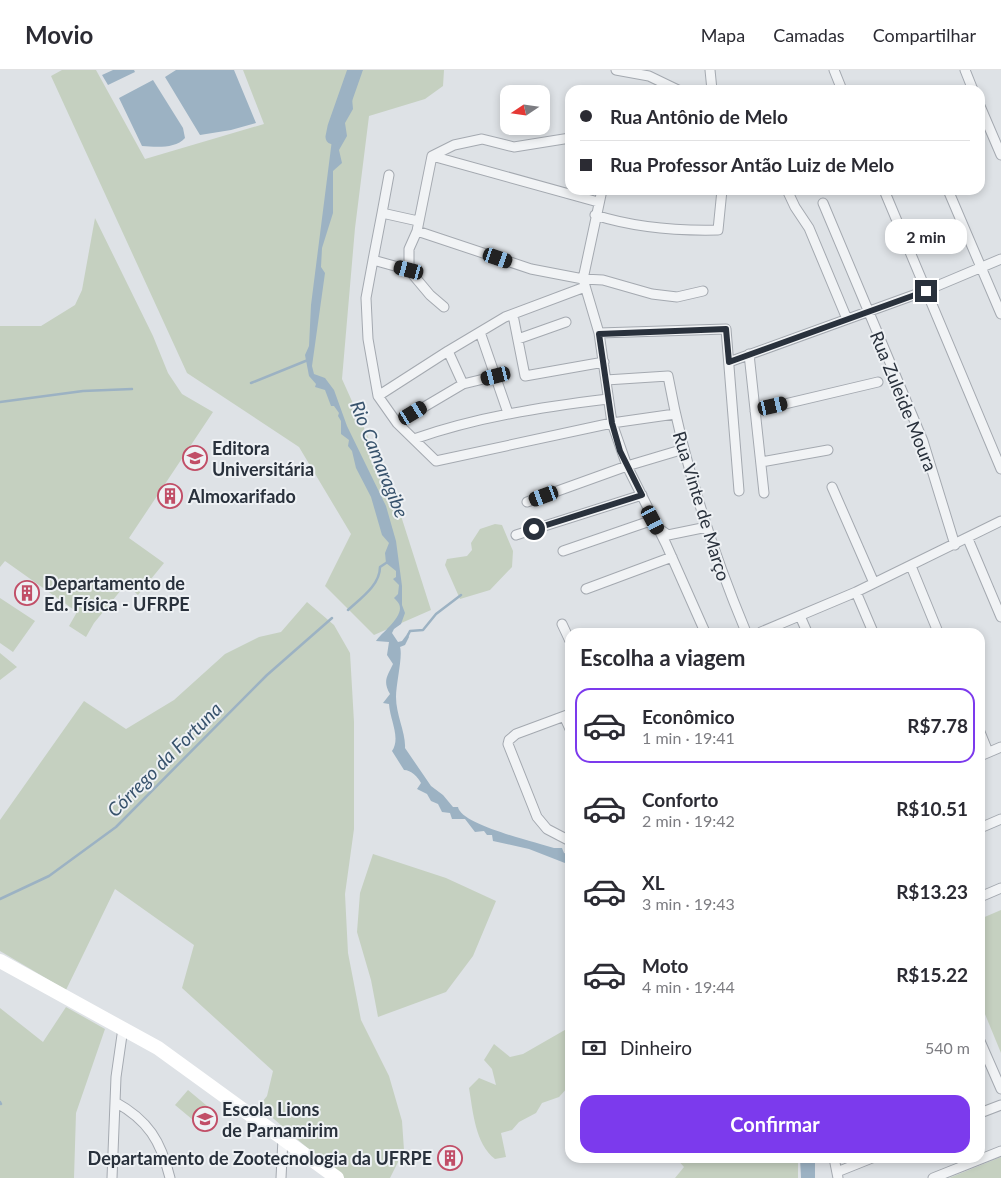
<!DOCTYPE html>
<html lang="pt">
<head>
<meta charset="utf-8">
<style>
  body { margin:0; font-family:Lato,sans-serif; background:#f2f2f3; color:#2b2b33; height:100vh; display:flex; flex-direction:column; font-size:19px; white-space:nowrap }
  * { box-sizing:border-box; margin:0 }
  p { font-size:16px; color:#7c7c81 }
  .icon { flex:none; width:28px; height:28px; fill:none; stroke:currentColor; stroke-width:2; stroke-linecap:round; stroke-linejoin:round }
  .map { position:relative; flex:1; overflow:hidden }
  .side { position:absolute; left:565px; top:558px; width:420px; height:535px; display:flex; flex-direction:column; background:#fff; border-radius:15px; box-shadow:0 2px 8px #0003 }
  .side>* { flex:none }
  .banner { position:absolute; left:565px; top:15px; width:420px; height:110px; border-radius:15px; box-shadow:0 2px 8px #0003; display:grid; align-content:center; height:110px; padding:0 15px; background:#fff }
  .needle { width:32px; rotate:257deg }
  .fabs { position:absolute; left:500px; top:15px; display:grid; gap:10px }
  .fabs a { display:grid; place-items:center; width:50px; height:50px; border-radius:10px; background:#fff; box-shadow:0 2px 8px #0003; font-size:25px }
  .end { position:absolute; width:22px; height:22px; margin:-11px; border:6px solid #29313c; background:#fff; box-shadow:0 0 0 2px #fff }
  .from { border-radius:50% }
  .bubble { position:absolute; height:35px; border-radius:15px; background:#fff; box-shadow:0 2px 8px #0003; font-size:16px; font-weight:700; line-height:35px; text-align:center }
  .car { position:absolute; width:15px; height:30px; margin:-15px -8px; border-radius:6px; box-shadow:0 0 4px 1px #0007; background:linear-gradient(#222 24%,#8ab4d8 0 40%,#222 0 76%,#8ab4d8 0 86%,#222 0) }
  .banner b { display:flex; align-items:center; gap:18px; height:48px; font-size:19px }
  .banner b+b { border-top:1px solid #e1e1e2 }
  .banner i { width:12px; height:12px; background:#2b2b33 }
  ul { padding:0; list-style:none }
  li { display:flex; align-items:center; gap:15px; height:75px; margin:0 10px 8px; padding:0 5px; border:2px solid transparent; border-radius:15px }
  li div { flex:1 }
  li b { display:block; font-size:19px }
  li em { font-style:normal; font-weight:700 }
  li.on { border-color:#7c3aed }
  li>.icon { width:45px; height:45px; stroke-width:1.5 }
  h2 { padding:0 15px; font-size:22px; line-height:60px }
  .pay { display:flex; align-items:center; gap:12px; height:55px; padding:0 15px; font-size:19px }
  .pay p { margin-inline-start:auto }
  .primary-button { display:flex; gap:10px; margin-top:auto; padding:10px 15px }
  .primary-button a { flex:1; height:58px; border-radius:15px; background:#7c3aed; color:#fff; font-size:20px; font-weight:700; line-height:58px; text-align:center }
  header { display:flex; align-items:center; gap:30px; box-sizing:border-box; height:70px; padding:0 25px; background:#fff; border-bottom:1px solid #e1e1e2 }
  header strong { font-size:24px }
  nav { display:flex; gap:28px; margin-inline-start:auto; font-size:18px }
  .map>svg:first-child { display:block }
</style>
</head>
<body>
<header>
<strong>Movio</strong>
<nav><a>Mapa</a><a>Camadas</a><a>Compartilhar</a></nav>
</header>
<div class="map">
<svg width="1001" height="1108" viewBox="0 0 1001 1108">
  <rect width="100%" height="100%" fill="#dee2e6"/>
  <path fill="#c5d0c0" d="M62,0H96L145,89L264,54L243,0H444L443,16L425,29L369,46L355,158L342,309L395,427L431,540L374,565L325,516L351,464L299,377L187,303L51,6Z
    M95,148L153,266L168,303L182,324L213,342L129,468L164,493L138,525L126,514L94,553L86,567L69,556L77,542L5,491L0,497V256H41L75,235L82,220Z
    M495,454L502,455L513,481L512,497L490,520L460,529L445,495L447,489L467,486L472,480L471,473L480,459Z
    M0,528L35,551L13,582L0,573Z
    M307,532L334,555L350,583L354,652V759L345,824L348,883L361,950L389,1006L402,1051L404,1080L390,1108H342L259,1036L267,1026L273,1001L182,918L194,875L115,819L66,920L0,881V750L84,631L126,659L174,630L225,584L259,567L281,562Z
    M0,583L17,597L0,610Z
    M373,784L446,808L496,831L473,886L446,922L378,947L371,910L357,862L360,823Z
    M1001,840V983L980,932V849Z
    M66,937L105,959L76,1043L74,1108H0V938L43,972Z
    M570,957V1015L559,1027L542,1033L536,1043L519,1052L512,1060L501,1063L506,1087L495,1089C475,1074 473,1041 469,1018L479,1008L496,1015L492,999L484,990L494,974L510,987L523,984Z
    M188,1020L212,1040L199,1055L175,1035Z
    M1001,1087V1108H949Z
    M676,1088H798V1108H675L684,1097Z"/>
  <path fill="#9cb2c3" d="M113,0H134L135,2L108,15L102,5Z
    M176,0H234L256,53L231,60L200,65L165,7Z
    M357,0H363L351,17L353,39L345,53L347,66L339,80L342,93L333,101V143L322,178L321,197L325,203L312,296L314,304L325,308L334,320L347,356L386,436L396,471L402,516V535L405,543L401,554L394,559L392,563L398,572L402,571L408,563L409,567L405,575L400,577C403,586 396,614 396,627C396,645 406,663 405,678L431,716L443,725L453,737H458C461,755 536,772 554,778H562L564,783L570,785V795L529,779L493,771L492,765H487L484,761L475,762L465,749H452L450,743L442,742L438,734L431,731L427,724L417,719L421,713C418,707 411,700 404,700L392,681C401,668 390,650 389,634L383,633L390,624C382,611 388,605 393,594L387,585L389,572L376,571C382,562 405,546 399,534C398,532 396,530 394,528L398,524L399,515L393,509L396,507V501L386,493L385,483L389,473L382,465L371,427L356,398L352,381L348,376L349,370L341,364V351L338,346L339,343L334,336H331L325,320L315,317L316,314L309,306L305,285L309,276L311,235L334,54L336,48L347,42C353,26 337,13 357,0Z
    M153,10L183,58L185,68C175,79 156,77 142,76L119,28Z
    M800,1088H815V1108H801Z"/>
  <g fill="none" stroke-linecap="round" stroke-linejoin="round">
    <path stroke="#9cb2c3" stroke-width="2.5" d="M251,313L308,290
      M0,332L83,321L132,319
      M348,540C361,528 380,515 380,497L389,491
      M408,565L410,561L423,560L436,544L461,525
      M0,829L49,806L116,757L267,605L332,548
      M0,1032L1,1034"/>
    <path stroke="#9cb2c3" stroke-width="15" d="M333,67L335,57L355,0"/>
    <defs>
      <path id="minor" d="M616,0L649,6L678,20
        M710,0L712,20
        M834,0L842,20
        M965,0L973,20
        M980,36L1001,85
        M432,86L598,132
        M432,86L417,161L409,179V200L430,225L444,237
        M432,86L454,75L482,69L514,77L570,68
        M602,120L583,209L599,263L612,353L627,396L666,474L705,562
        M787,120L795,137L809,158L847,249
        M884,120L1001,399
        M948,120L1001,244
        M823,133L923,371L955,475
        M382,143L389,105
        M595,145C636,158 676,161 718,160L722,120
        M417,161L531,199L583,209L603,210L652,224L677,227L703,221
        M373,190L382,143L418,151
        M409,200L373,190L366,228L368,269L378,326L397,353L436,391L612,353L675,344
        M513,245L525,306L604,292
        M480,262L508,343
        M599,263L726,259L739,421
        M518,269L566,252
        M749,284L764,423
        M729,292L925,221L1001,189
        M606,310L668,306C684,394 712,480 746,562
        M463,314L496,306
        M378,326L448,281L505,247L585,217
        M755,341L878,312
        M397,353L463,314L448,281
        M414,369C477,347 542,337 608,329
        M761,392L828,380
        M832,417L874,513
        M527,432L627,396L684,379
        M658,458L668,465L707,457
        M516,465L642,425
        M968,469L1001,547
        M563,481L653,450
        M911,496L938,562
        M586,519L672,487
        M856,522L873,562
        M800,546L807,562
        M562,554L570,571
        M761,562L856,522L1001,451
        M570,644L516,664L509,670L508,674L537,747L547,759L570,771
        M564,646L570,659
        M980,662L988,682
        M980,686L1001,677
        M980,758L1001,749
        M980,827L1001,818
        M980,971L1001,1019
        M115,1032C148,1050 161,1071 170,1108
        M980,1043L1001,1035
        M834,1088L838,1108
        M837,1102L872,1088
        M112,1108L116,1007L123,958
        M281,1108L283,1069
        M933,1108L1001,1081"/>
    </defs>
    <use href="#minor" stroke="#a4a9b0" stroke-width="11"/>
    <use href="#minor" stroke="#f1f3f5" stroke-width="9"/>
    <path stroke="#fff" stroke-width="14" d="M0,891L158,978L337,1108"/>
  </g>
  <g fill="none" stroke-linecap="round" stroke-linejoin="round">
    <path stroke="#29313c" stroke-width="6" d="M534,459L642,425L620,381L612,353L599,264L726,259L729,292L926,221"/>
  </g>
  <defs>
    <symbol id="university-ring" viewBox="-11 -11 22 22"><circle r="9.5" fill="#eef1f4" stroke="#c14e67" stroke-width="1.5"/><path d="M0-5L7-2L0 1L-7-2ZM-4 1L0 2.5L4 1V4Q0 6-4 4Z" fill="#c14e67"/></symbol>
    <symbol id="building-ring" viewBox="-11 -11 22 22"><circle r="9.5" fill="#eef1f4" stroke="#c14e67" stroke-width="1.5"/><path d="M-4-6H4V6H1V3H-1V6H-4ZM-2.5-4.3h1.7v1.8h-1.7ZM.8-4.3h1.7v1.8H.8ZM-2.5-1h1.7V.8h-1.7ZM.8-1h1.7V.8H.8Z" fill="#c14e67"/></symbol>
    <symbol id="school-ring" viewBox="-11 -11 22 22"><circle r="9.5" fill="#eef1f4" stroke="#c14e67" stroke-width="1.5"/><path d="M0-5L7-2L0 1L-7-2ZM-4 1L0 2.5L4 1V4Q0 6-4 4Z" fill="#c14e67"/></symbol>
  </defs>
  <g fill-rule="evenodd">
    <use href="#university-ring" x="181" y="374" width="28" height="28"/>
    <use href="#building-ring" x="156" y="412" width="28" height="28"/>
    <use href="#building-ring" x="13" y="509" width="28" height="28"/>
    <use href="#school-ring" x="191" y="1035" width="28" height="28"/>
    <use href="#building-ring" x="436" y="1074" width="28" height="28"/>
  </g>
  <g text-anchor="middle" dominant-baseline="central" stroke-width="4" stroke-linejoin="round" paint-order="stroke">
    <g font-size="18" fill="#29313c" stroke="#eef1f4">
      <text transform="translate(904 331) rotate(68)">Rua Zuleide Moura</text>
      <text transform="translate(702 436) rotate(73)">Rua Vinte de Março</text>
    </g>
    <g font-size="18" font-weight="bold" fill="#29313c" stroke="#eef1f4" text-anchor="start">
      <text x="212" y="378">Editora<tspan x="212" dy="21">Universitária</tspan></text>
      <text x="188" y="426">Almoxarifado</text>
      <text x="44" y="513">Departamento de<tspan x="44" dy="21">Ed. Física - UFRPE</tspan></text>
      <text x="222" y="1039">Escola Lions<tspan x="222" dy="21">de Parnamirim</tspan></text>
      <text x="432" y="1088" text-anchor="end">Departamento de Zootecnologia da UFRPE</text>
    </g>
    <g font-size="19" font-style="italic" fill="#37526c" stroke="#eef1f4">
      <text transform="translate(380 389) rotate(68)">Rio Camaragibe</text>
      <text transform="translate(164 689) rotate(-45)">Córrego da Fortuna</text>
    </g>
  </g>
</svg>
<div class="fabs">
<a><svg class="needle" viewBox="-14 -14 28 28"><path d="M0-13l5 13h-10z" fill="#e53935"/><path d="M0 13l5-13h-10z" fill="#7c7c81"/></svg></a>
</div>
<i class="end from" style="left:534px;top:459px"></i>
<i class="end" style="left:926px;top:221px"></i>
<div class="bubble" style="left:885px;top:149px;width:82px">2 min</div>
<i class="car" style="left:498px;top:188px;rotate:109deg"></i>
<i class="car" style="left:409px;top:200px;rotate:285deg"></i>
<i class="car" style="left:496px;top:306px;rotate:256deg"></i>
<i class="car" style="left:773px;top:336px;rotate:77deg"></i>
<i class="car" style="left:413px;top:343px;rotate:59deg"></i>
<i class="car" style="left:544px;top:426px;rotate:250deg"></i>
<i class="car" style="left:653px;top:450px;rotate:152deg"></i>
<div class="banner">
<b><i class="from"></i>Rua Antônio de Melo</b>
<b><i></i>Rua Professor Antão Luiz de Melo</b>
</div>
<section class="side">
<h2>Escolha a viagem</h2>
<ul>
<li class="on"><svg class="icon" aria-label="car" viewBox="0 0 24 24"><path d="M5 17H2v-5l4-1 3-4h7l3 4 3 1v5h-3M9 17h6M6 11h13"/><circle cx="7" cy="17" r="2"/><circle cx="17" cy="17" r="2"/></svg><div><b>Econômico</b><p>1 min · 19:41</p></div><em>R$7.78</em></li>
<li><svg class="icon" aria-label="car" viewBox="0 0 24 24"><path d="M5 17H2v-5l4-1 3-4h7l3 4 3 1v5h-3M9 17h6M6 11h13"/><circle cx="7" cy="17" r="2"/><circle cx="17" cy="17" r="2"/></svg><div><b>Conforto</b><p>2 min · 19:42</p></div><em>R$10.51</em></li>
<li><svg class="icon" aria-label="car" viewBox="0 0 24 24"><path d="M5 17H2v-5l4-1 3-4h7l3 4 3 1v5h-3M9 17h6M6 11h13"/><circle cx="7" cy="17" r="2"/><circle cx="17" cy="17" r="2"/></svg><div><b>XL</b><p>3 min · 19:43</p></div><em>R$13.23</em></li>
<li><svg class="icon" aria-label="car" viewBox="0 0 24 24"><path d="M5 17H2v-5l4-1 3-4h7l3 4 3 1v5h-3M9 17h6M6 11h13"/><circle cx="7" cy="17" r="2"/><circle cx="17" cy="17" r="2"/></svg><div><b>Moto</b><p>4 min · 19:44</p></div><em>R$15.22</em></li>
</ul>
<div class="pay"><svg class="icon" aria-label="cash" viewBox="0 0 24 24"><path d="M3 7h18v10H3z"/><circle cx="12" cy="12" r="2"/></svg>Dinheiro<p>540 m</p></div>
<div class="primary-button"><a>Confirmar</a></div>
</section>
</div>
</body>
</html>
